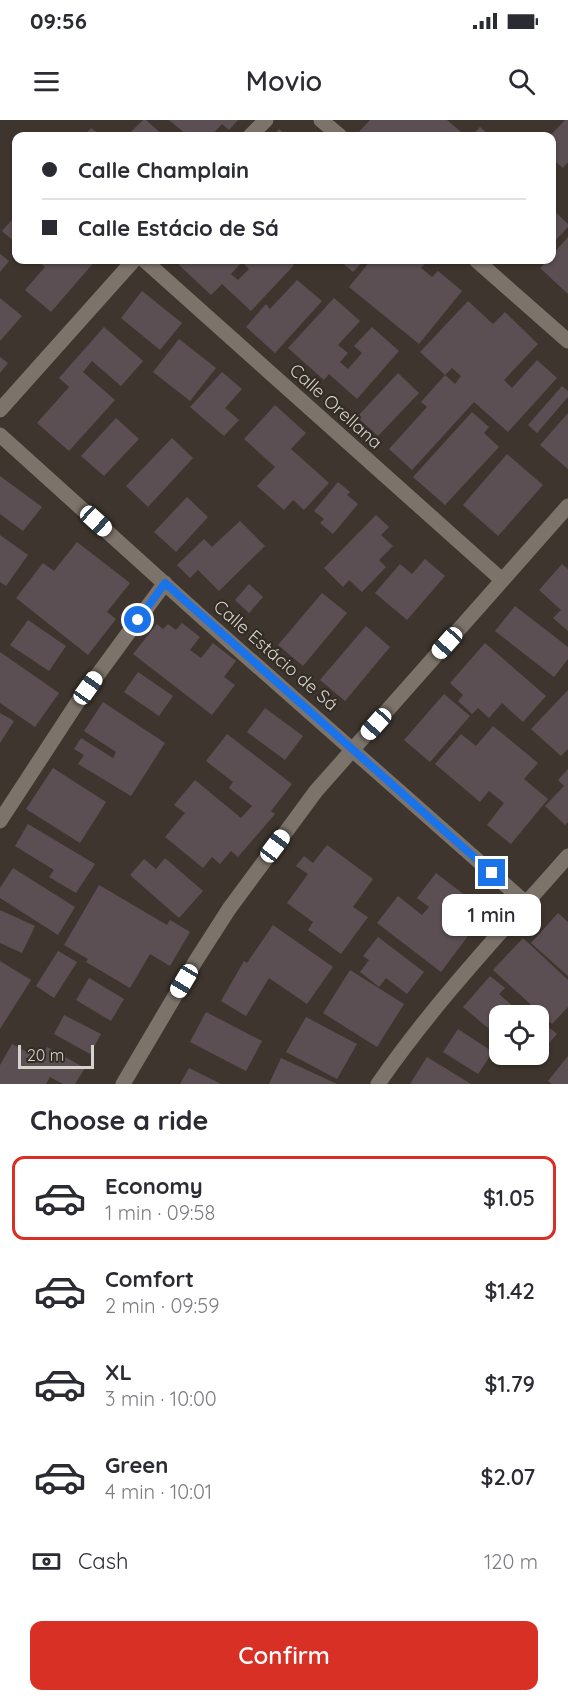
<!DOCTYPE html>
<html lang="en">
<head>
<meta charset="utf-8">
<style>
  body { margin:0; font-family:Quicksand,sans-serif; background:#f7f7f7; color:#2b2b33; height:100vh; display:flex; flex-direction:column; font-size:22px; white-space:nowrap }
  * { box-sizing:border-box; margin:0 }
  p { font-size:20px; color:#7c7c81 }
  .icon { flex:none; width:33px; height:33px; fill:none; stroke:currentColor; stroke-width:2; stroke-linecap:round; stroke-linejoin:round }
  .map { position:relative; height:964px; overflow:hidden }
  .drawer { display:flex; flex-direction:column; background:#fff; flex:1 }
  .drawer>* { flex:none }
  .top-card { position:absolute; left:12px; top:12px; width:544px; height:132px; border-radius:12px; box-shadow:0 2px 4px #0004; display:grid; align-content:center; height:132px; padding:0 30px; background:#fff }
  .tools { position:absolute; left:489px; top:885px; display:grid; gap:12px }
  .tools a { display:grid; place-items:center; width:60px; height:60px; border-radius:12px; background:#fff; box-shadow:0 2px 4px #0004; font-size:30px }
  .scale { position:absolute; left:18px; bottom:15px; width:76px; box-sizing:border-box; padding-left:6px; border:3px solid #d6d2cc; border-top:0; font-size:16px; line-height:21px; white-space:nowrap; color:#d6d2cc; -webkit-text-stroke:4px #332c24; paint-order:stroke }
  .end { position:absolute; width:27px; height:27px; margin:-14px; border:8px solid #1a73e8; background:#fff; box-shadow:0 0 0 3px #fff }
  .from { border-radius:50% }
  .bubble { position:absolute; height:42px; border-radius:12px; background:#fff; box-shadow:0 2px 4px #0004; font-size:20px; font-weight:600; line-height:42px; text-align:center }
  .car { position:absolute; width:18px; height:36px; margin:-18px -9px; border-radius:8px; box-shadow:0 0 4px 2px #0007; background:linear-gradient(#fff 24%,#345 0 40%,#fff 0 76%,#345 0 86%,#fff 0) }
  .top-card b { display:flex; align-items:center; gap:21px; height:57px; font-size:22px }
  .top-card b+b { border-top:2px solid #e1e1e2 }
  .top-card i { width:15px; height:15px; background:#2b2b33 }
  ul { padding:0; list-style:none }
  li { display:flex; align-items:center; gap:18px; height:84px; margin:0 12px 9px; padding:0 18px; border:3px solid transparent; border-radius:12px }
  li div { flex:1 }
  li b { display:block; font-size:22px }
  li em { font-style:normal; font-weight:600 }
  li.current { border-color:#d93025 }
  li>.icon { width:54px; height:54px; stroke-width:1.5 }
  h2 { padding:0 30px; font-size:27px; line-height:72px }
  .pay { display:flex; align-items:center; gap:15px; height:66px; padding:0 30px; font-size:22px }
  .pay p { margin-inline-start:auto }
  .primary-button { display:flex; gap:12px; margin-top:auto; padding:12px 30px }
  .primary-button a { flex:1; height:69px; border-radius:12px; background:#d93025; color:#fff; font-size:24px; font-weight:600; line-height:69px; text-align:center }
  .status { display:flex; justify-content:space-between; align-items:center; height:42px; padding:0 30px; background:#fff; direction:ltr }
  .status svg { height:16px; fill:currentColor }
  header { display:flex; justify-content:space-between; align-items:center; height:78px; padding:0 30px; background:#fff; font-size:27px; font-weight:600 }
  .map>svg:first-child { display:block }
</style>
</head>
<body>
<div class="status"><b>09:56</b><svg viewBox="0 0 49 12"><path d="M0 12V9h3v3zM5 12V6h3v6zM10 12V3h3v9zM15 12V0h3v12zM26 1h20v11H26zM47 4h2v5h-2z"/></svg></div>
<header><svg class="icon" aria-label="menu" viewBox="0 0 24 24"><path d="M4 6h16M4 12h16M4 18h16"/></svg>Movio<svg class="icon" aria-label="search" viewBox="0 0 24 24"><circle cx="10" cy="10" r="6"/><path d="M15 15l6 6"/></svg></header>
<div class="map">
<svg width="568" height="964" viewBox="0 0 568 964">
  <rect width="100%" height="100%" fill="#3e362e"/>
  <path fill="#5b4f53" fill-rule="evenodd" d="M143,0H146L164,16H127Z
    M169,0H238L229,10L222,4L211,16H188Z
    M370,0H447L466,16H360L357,14Z
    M565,0H568V42L563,48L552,39V16H550Z
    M480,7L491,16H471Z
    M91,8L102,16H84Z
    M279,9L288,16H273Z
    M552,89L568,104V107L552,124Z
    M16,95V123L2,111Z
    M568,117V174L540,148L548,140H552V135Z
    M0,134L9,141L0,152Z
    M36,140H96L51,192L25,170L45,147Z
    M185,140H288L294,145L251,191L222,164L211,175L179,145ZM242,142L249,149L238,160L231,154Z
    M339,140H364L353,152Z
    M371,140H428L421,148L432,157L438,151L462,171L419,224L349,167Z
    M297,160L322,181L275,233L246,207L266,184L270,189Z
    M142,171L182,203L160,230L121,198Z
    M0,178L22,196L0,221Z
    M334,178L360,201L338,225L348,233L340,242L348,249L362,233L354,226L372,207L399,231L357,279L329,254L324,260L288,228Z
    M468,181L493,204L505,192L538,224L504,260L512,268L537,240L557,258L508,312L474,282L412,350L389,329L427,287L421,282L445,255L455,264L461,256L452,248L445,255L420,232Z
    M104,207L143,241L121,266L92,241L83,252L115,280L69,331L37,303L69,267L59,258Z
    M179,219L216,248L190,281L153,252Z
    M0,237L8,243L0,253Z
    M222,252L242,269L225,288L239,300L224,316L190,287Z
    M398,253L419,273L378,316L357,297Z
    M562,266L568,271V277L537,313L528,305Z
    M275,285L306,313L291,329L329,363L304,390L293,380L284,390L257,366L275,347L244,319Z
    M472,292L489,307L484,313L499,327L445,385L413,357Z
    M568,293V349L540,325Z
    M116,298L139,319L104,356L81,336Z
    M172,318L193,338L148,387L126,366Z
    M507,334L543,365L498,416L463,385Z
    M0,356L42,387L23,411L0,394Z
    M338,362L350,372L347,375L358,384L333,414L320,403L324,399L314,391Z
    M187,377L208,397L176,432L154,412Z
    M376,395L389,407L381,415L393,426L379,440L386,447L362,472L349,460L343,467L324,448Z
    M240,401L265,426L219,471L198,450L190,458L177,445L204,419L212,427Z
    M0,415L28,435L6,466L0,462Z
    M77,422L130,463L107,492L116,499L88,535L16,478L43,443L54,451Z
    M425,439L445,456L407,500L375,473L400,444L412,454Z
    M562,444L568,449V511L553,498L561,490L539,470Z
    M249,464L263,477L249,493L235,480Z
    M322,473L347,493L303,546L278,525Z
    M515,486L568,527V539L554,557L495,511Z
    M28,500L66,526L49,551L10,525Z
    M182,503L200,517L190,530L201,538L213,523L236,541L224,557L235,565L212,595L133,534L157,504L163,509L168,504L176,510Z
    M366,506L390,527L345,581L320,560Z
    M485,523L546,576L523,602L502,583L489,598L478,588L472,594L458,581L463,575L450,563Z
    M0,532L59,573L35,607L0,583Z
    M138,552L173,576L159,596L124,572Z
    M568,570V629L561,636L531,609Z
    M444,574L470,596L430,642L404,620Z
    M103,582L165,623L131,676L78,644L84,635L74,629L81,618L113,638L116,632L84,611Z
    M265,588L303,616L285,640L247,612Z
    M0,593L14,601L0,623Z
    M493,606L538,643L524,659L548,679L511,724L487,705L504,683L489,671L480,682L435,644L461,614L476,626Z
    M227,614L292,664L271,691L275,694L238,737L231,731L220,744L212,737L203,748L165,717L185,693L174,685L195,660L241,698L252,686L229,668L233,662L206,641Z
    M53,648L106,682L80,723L26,689Z
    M568,649V702L565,705L545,686L564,666L558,660Z
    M28,704L95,744L76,773L49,757L54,750L15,726Z
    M327,725L373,759L353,787L368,797L341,834L308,810L313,802L287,783L308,754L296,746L304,736L313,743Z
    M165,738L203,771L179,798L130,755L144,739L156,749Z
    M13,748L75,787L58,815L0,778V768Z
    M436,753L479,786L460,810L468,816L441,852L377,803L398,776L422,795L429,787L417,778Z
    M99,765L167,805L170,800L190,812L170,846L150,834L130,868L86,842L88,839L64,825Z
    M0,790L35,806L22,833L0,823Z
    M558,793L568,802V856L531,823Z
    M273,805L333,847L307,884L269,858L246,896L221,881L244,841L247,843Z
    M378,817L424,852L407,874L386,858L379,867L360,852L369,840L363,836Z
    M523,818L568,860V887L552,904L493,850Z
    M58,831L77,842L54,878L36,866Z
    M0,841L31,860L0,909Z
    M350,850L404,884L377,927L323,893Z
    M490,856L505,868L499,874L524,896H500V918L463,887Z
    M89,858L124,879L111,901L76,880Z
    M206,892L262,921L246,951L190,922Z
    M64,895L101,914L90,934L54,914Z
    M306,897L357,924L337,959L286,932Z
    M538,898L557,914L530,945L518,934H538Z
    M458,909L493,932L478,954L443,932Z
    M12,924L40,939L47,927L85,948L75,964H63L50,957L46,964H0V945Z
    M568,936V964H552L548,961Z
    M427,937L471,964H410Z
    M281,938L337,964H269Z
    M189,948L221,964H180Z"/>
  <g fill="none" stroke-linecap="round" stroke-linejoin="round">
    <path stroke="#7c746a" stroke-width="15" d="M321,0L340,16
      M250,16L266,0
      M144,140L502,460
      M476,140L568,221
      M0,290L134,140
      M0,315L204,499L527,784
      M0,701L77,583L165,463
      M123,964L195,842L229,789L316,671L568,386
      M378,964C434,883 503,810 568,736"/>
  </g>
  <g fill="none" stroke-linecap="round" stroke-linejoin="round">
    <path stroke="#1a73e8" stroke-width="8" d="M138,500L165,463L492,753"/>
  </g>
  <g text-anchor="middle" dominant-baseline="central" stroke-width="4.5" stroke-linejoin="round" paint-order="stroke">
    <g font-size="18" fill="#d6d2cc" stroke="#332c24">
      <text transform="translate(336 286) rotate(42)">Calle Orellana</text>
      <text transform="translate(276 535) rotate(41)">Calle Estácio de Sá</text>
    </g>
  </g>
</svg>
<div class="tools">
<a><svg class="icon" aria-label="locate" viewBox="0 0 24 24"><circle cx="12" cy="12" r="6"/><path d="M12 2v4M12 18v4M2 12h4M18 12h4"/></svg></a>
</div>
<div class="scale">20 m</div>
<i class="end from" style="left:138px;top:500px"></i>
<i class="end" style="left:492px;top:753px"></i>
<div class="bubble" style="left:442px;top:774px;width:99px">1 min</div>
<i class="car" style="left:96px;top:401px;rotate:132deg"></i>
<i class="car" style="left:447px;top:523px;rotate:222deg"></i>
<i class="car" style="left:88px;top:568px;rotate:35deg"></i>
<i class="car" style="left:376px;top:604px;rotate:222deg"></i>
<i class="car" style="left:275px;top:726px;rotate:37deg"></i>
<i class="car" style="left:184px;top:861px;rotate:211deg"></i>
<div class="top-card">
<b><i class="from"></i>Calle Champlain</b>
<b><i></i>Calle Estácio de Sá</b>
</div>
</div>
<section class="drawer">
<h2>Choose a ride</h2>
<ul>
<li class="current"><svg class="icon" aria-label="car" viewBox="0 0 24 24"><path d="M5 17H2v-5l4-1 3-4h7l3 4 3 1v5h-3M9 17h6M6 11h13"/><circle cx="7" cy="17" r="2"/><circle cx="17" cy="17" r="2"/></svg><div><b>Economy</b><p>1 min · 09:58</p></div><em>$1.05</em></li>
<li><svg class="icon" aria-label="car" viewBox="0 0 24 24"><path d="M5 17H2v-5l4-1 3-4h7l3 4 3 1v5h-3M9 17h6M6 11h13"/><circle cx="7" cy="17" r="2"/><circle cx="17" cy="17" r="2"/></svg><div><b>Comfort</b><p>2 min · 09:59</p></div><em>$1.42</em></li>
<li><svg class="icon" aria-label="car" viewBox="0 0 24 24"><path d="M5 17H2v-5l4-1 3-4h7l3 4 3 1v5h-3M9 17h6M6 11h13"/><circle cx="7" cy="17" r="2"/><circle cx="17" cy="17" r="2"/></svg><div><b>XL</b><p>3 min · 10:00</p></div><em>$1.79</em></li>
<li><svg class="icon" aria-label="car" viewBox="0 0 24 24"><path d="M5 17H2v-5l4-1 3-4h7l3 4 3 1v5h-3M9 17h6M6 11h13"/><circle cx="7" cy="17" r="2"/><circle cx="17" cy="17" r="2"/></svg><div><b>Green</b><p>4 min · 10:01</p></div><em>$2.07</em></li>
</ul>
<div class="pay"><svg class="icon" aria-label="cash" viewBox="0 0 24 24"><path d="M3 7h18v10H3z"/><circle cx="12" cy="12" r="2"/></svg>Cash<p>120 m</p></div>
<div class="primary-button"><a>Confirm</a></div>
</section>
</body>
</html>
